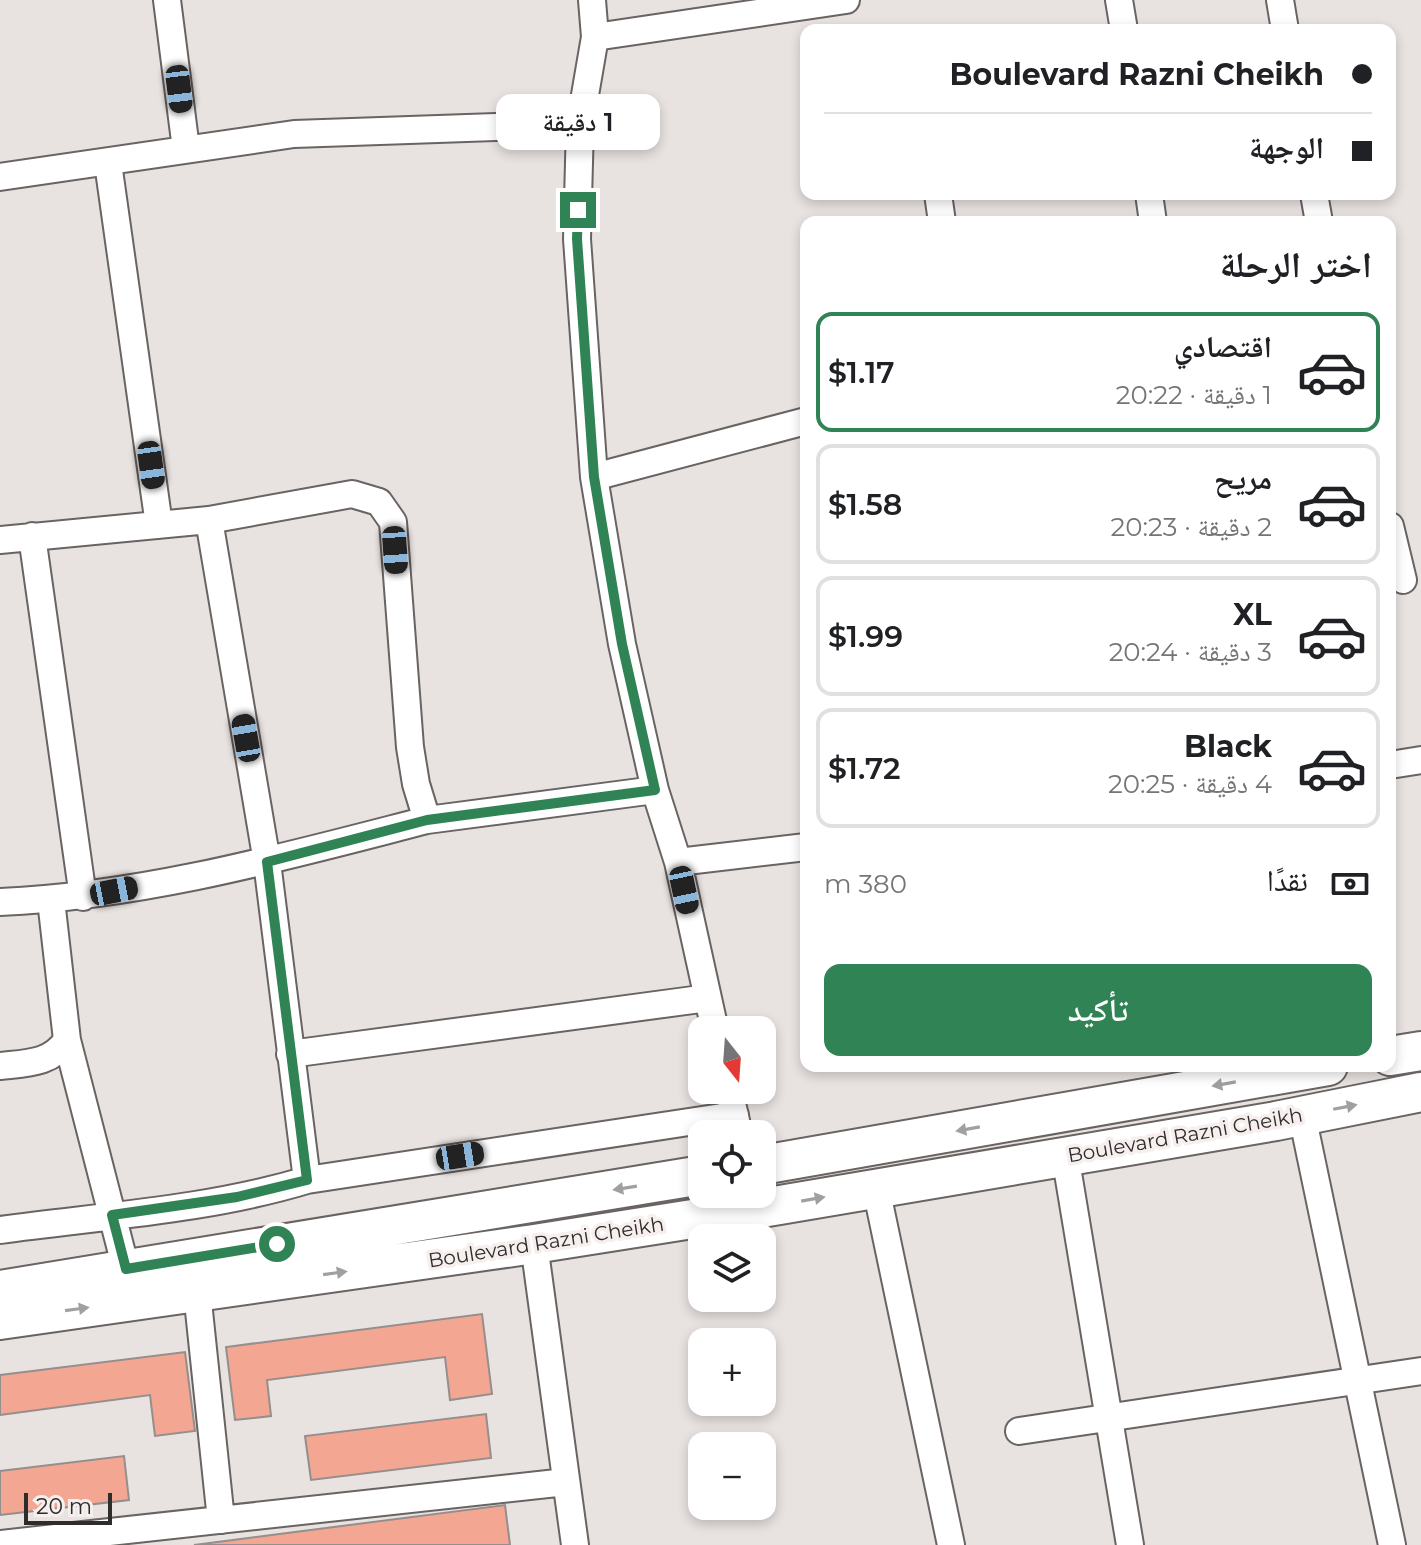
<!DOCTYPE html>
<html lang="ar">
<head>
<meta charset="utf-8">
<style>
  body { margin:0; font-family:Montserrat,"Noto Naskh Arabic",sans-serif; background:#f2f2f2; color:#202124; direction:rtl; height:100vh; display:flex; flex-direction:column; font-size:30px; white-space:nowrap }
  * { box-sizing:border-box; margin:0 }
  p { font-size:26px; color:#757577 }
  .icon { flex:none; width:44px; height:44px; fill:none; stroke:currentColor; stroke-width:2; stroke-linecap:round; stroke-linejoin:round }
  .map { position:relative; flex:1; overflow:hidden; direction:ltr }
  .drawer { position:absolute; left:800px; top:216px; width:596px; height:856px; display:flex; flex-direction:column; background:#fff; border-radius:16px; box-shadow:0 4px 12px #0003; direction:rtl }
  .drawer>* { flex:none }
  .guide { position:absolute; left:800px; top:24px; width:596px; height:176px; border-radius:16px; box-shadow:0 4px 12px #0003; direction:rtl; display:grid; align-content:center; height:176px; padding:0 24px; background:#fff }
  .needle { width:52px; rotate:163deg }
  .fabs { position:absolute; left:688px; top:1016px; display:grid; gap:16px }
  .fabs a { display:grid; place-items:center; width:88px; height:88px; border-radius:16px; background:#fff; box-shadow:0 4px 12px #0003; font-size:40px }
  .scale { position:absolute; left:24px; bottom:20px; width:88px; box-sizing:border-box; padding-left:8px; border:4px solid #2f2c2c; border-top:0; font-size:22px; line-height:28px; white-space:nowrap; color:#2f2c2c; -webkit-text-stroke:6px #f6efed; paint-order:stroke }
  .end { position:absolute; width:36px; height:36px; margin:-18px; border:10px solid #308355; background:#fff; box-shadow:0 0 0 4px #fff }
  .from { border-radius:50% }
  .bubble { position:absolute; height:56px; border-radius:16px; background:#fff; box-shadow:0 4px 12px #0003; font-size:26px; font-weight:600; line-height:56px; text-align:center; direction:rtl }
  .car { position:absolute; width:24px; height:48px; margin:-24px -12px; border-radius:10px; box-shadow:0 0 6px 2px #0007; background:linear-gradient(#222 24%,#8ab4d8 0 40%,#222 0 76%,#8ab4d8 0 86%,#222 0) }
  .guide b { display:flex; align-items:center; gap:28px; height:76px; font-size:30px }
  .guide b+b { border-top:2px solid #e0e0e0 }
  .guide i { width:20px; height:20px; background:#202124 }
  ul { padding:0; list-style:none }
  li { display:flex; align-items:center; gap:24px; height:120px; margin:0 16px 12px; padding:0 8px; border:4px solid #e0e0e0; border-radius:16px }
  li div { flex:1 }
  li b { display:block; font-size:30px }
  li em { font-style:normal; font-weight:600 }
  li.active { border-color:#308355 }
  li>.icon { width:72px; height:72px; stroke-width:1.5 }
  h2 { padding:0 24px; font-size:36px; line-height:96px }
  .pay { display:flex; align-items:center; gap:20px; height:88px; padding:0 24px; font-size:30px }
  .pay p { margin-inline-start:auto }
  .action { display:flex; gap:16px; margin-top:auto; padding:16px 24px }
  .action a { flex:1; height:92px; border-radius:16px; background:#308355; color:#fff; font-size:32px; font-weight:600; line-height:92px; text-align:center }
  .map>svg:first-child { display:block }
</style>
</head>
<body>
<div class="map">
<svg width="1421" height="1545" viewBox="0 0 1421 1545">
  <rect width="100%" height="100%" fill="#e8e2e0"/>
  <path fill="#f3a692" stroke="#948e8d" stroke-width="2" d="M482,1314L492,1394L450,1400L445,1357L267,1380L271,1416L235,1420L226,1347Z
    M185,1352L195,1431L155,1436L150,1395L0,1415V1375Z
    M486,1414L491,1458L311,1480L305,1436Z
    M124,1456L129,1500L0,1515V1471Z
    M505,1505L510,1545H194Z"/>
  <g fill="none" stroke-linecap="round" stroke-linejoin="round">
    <defs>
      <path id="minor" d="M167,0L186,149
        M592,0L595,37L580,124L577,239L594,477L622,644L655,790L678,862L715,1030
        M1119,0L1124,30
        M1280,0L1285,30
        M595,37L846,0
        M108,163L159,525
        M0,177L294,134L580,124
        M938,194L942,222
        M1149,194L1153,222
        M1314,194L1319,222
        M594,477L806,421
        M1390,526L1403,580
        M32,536L83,897
        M0,540L209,520L352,494L379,502L393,522L410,747L416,784L427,820L655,790
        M1390,765L1421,760
        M678,862L806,847
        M0,902C145,896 287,856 427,820
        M67,1040L126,1269
        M290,1054L708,998
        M0,1066C27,1063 51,1064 67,1040L51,900
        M729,1090L739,1134
        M1302,1115L1392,1545
        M1065,1155L1130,1545
        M307,1180L735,1115
        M876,1188L951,1545
        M0,1230C102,1216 208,1210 307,1180L267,862L209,520
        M534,1244L575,1545
        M197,1292L221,1520
        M1019,1431L1421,1371
        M0,1544L566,1482"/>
      <path id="secondary" d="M1390,1056L1421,1051
        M762,1165L1328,1066
        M0,1290L702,1175
        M0,1320L534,1244L756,1209L1276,1121L1421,1092"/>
    </defs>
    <use href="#minor" stroke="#696362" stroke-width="30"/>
    <use href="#secondary" stroke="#696362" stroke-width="42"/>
    <use href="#minor" stroke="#fff" stroke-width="26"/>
    <use href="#secondary" stroke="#fff" stroke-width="38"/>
  </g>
  <defs><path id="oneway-solid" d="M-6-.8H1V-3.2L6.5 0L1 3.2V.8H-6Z" transform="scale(2)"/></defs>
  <g fill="#a1a0a0">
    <use href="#oneway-solid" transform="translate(1224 1084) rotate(170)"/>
    <use href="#oneway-solid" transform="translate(1345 1107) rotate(-11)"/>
    <use href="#oneway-solid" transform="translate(968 1129) rotate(170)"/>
    <use href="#oneway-solid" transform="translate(625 1188) rotate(171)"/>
    <use href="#oneway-solid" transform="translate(813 1199) rotate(-10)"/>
    <use href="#oneway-solid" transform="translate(335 1273) rotate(-8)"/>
    <use href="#oneway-solid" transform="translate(77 1309) rotate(-8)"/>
  </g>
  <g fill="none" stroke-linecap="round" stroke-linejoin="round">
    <path stroke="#308355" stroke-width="10" d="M277,1244L126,1269L112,1215L237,1197L307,1180L267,862L427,820L655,790L622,644L594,477L577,239L578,210"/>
  </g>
  <g text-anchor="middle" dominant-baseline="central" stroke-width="7" stroke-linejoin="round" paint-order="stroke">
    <g font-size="20" fill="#2f2c2c" stroke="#f6efed">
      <text transform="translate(1185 1135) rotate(-10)">Boulevard Razni Cheikh</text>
      <text transform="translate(546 1242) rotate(-9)">Boulevard Razni Cheikh</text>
    </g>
  </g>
</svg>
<div class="fabs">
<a><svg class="needle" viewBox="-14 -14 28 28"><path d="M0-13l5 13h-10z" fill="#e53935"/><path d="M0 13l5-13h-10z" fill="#757577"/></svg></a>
<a><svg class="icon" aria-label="locate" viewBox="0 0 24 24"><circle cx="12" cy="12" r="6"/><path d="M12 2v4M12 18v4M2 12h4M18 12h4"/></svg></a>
<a><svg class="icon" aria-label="layers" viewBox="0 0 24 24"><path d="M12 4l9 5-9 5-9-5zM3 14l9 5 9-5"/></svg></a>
<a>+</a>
<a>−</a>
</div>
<div class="scale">20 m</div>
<i class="end from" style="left:277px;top:1244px"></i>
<i class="end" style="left:578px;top:210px"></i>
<div class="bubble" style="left:496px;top:94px;width:164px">1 دقيقة</div>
<i class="car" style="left:179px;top:89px;rotate:173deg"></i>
<i class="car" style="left:151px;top:465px;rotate:172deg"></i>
<i class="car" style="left:395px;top:550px;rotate:176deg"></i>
<i class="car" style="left:246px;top:738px;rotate:350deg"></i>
<i class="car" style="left:684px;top:890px;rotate:168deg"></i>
<i class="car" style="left:114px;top:891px;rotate:79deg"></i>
<i class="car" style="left:460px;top:1156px;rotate:81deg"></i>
<div class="guide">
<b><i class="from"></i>Boulevard Razni Cheikh</b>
<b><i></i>الوجهة</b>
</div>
<section class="drawer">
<h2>اختر الرحلة</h2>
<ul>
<li class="active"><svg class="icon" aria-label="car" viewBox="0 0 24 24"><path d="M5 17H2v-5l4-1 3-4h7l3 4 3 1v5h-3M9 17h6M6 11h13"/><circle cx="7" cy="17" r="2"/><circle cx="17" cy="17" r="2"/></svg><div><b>اقتصادي</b><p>1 دقيقة · 20:22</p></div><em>$1.17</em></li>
<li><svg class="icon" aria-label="car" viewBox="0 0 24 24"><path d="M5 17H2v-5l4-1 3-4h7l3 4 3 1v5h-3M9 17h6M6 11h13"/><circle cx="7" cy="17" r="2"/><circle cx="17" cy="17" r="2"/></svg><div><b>مريح</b><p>2 دقيقة · 20:23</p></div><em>$1.58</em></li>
<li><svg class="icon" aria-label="car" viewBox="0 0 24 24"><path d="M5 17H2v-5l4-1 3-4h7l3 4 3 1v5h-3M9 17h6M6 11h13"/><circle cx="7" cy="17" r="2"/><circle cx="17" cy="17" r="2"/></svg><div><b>XL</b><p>3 دقيقة · 20:24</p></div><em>$1.99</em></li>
<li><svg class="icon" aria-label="car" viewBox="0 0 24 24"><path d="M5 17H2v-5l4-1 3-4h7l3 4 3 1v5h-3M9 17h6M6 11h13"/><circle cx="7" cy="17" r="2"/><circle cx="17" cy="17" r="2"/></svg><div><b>Black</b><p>4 دقيقة · 20:25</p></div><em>$1.72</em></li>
</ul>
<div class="pay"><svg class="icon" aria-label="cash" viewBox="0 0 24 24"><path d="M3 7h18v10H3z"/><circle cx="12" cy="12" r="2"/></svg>نقدًا<p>380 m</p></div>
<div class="action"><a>تأكيد</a></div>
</section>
</div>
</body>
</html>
